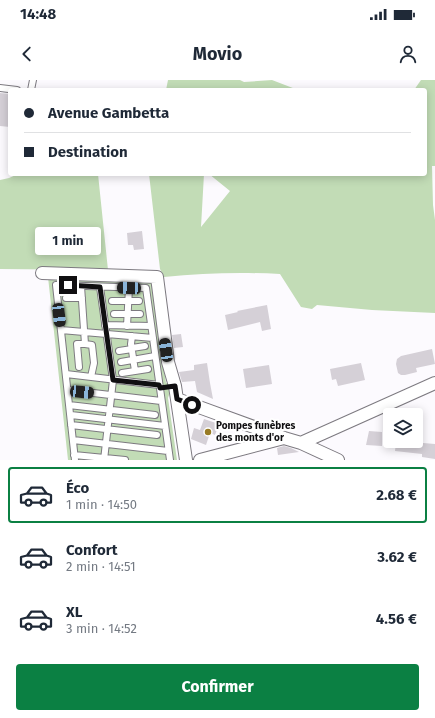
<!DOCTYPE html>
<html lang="fr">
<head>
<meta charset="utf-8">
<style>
  body { margin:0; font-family:"Fira Sans",sans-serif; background:#f6f6f7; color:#1f2937; height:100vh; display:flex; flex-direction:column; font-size:15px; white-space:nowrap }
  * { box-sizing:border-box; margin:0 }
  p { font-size:13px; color:#747a83 }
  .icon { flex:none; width:22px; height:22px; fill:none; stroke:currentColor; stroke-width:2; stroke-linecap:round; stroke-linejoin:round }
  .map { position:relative; height:380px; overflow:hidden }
  .drawer { display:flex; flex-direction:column; background:#fff; flex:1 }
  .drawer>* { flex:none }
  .hud { position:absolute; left:8px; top:8px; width:419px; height:88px; border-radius:4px; box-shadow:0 2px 10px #0003; display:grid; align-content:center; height:88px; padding:0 16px; background:#fff }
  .buttons { position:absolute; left:383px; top:328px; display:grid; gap:8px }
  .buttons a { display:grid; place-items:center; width:40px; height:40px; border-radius:4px; background:#fff; box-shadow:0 2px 10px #0003; font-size:20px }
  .end { position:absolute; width:18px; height:18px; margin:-9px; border:5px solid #100f11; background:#fff; box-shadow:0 0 0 2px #fff }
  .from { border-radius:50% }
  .bubble { position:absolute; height:28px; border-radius:4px; background:#fff; box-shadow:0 2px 10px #0003; font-size:13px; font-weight:700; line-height:28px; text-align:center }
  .car { position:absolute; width:12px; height:24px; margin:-12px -6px; border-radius:5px; box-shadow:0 0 3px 1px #0007; background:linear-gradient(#222 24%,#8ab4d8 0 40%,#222 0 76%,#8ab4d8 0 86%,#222 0) }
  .hud b { display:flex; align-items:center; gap:14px; height:38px; font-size:15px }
  .hud b+b { border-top:1px solid #e0e1e3 }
  .hud i { width:10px; height:10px; background:#1f2937 }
  ul { padding:7px 0 0; list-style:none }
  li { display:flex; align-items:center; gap:12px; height:56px; margin:0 8px 6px; padding:0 8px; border:2px solid transparent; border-radius:4px }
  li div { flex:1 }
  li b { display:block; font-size:15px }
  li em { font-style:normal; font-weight:700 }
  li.current { border-color:#0b8043 }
  li>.icon { width:36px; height:36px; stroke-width:1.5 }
  .primary-button { display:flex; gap:8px; margin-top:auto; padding:8px 16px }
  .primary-button a { flex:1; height:46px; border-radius:4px; background:#0b8043; color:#fff; font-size:16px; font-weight:700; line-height:46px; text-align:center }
  .status { display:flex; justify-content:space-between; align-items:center; height:28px; padding:0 20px; background:#fff; direction:ltr }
  .status svg { height:11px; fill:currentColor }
  header { display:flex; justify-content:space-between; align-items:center; height:52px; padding:0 16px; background:#fff; font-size:18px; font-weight:700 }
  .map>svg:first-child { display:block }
</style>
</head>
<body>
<div class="status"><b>14:48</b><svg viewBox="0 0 49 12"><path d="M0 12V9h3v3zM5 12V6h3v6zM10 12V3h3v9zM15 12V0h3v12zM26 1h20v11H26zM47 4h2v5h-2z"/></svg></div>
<header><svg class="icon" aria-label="back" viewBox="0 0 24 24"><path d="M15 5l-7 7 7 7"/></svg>Movio<svg class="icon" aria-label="person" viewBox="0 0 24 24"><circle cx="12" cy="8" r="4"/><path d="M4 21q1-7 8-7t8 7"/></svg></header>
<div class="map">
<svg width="435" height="380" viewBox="0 0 435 380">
  <rect width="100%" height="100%" fill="#fcfafe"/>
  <path fill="#c2dcb6" d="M168,0H240L244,2L272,0L298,10H166Z
    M421,0H435V86H432L433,125L435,140V233L372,230L317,225L312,229L301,227L280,194C241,192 203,193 164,197L160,189L149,94H204L201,147L230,111L209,94H425V10H414Z
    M18,94H98L108,190L0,189V100L9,98Z
    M48,197L152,202L166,303H170L171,309L168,318L177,380H68Z"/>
  <path fill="#d5d0d7" d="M0,13L10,14V47L0,46Z
    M142,151L144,169L134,170L133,165H128L127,153Z
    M267,225L271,249L262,251L260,242L228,250L225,235L238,232L237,231Z
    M181,254L183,267L174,268L172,255Z
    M432,269L435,284L416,288L417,292L405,295H401L398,293L396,284L397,279L401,276Z
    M207,283L210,303L213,319L197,312L195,301L182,302L179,292L194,290V285Z
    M361,283L365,300L338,306L336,299L332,300L330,289Z
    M269,285L272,304L246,308L243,289Z
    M204,339L219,344L215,355L210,353L206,365L191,359L194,348L200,350Z
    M369,351L382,352V366L366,365Z
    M406,361H423V363L435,364V379L422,377V374L395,371L396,362L406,363Z
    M284,366L291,368L299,372L278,375L277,368Z"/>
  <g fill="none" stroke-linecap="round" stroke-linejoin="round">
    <defs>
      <path id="lane" d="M0,8L17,10
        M31,10L33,0
        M81,206L85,264L92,265L94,283L91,297
        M100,207L113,300L104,380
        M66,218H82
        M112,221H139
        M114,234H140
        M105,245L151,246
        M127,246L129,208
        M61,250L153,258
        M132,256L131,264L135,291
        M132,268L145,266
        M119,271L132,269
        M121,282L155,276
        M79,287L77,264H85
        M122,293L148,289
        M66,294L159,305
        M68,310L161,321
        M69,325L155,335
        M71,335L165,346
        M71,345L157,355
        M73,360L168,371
        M74,375L125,380
        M75,380L56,205L146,208L170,380"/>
      <path id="street" d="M42,193L157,197L168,282L175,306L186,380
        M177,319L284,358L301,363L338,380
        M301,363L435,303
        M200,380L284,358"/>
    </defs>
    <use href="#lane" stroke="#7d7a80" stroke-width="8"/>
    <use href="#street" stroke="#7d7a80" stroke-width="14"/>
    <use href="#lane" stroke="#fff" stroke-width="6"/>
    <use href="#street" stroke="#fff" stroke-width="12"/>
  </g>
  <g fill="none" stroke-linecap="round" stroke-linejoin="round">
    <path stroke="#100f11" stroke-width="5" d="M68,205L100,207L113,300L159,305L160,308L175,306L177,319L192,325"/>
  </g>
  <circle fill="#987b24" stroke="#fff" stroke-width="1.5" cx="208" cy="352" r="4"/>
  <g text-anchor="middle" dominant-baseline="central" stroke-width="4" stroke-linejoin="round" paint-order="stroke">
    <g font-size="10" font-weight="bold" fill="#100f11" stroke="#fff" text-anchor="start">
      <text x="216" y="346">Pompes funèbres<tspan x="216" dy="12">des monts d'or</tspan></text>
    </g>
  </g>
</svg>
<div class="buttons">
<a><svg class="icon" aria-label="layers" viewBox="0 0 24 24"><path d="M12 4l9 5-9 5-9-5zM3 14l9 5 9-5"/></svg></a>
</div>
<i class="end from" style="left:192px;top:325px"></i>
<i class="end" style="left:68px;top:205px"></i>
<div class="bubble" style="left:35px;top:147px;width:66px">1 min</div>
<i class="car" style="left:129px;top:208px;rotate:272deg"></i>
<i class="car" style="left:59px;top:235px;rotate:173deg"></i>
<i class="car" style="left:166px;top:270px;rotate:351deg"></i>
<i class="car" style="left:82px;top:312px;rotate:96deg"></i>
<div class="hud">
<b><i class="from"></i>Avenue Gambetta</b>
<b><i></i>Destination</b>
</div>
</div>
<section class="drawer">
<ul>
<li class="current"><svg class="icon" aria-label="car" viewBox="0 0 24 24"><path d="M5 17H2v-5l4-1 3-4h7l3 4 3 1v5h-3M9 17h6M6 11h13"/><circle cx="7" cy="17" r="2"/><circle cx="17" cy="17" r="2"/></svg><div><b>Éco</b><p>1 min · 14:50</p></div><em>2.68 €</em></li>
<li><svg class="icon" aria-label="car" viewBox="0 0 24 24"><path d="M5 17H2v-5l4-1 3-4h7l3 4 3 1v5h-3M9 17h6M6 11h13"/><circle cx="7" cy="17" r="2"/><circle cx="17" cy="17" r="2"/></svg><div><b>Confort</b><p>2 min · 14:51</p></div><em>3.62 €</em></li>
<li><svg class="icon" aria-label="car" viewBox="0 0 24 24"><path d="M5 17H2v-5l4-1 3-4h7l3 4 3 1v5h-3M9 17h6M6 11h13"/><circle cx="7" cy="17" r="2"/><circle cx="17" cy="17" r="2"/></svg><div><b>XL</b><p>3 min · 14:52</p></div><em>4.56 €</em></li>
</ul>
<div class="primary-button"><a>Confirmer</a></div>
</section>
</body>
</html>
